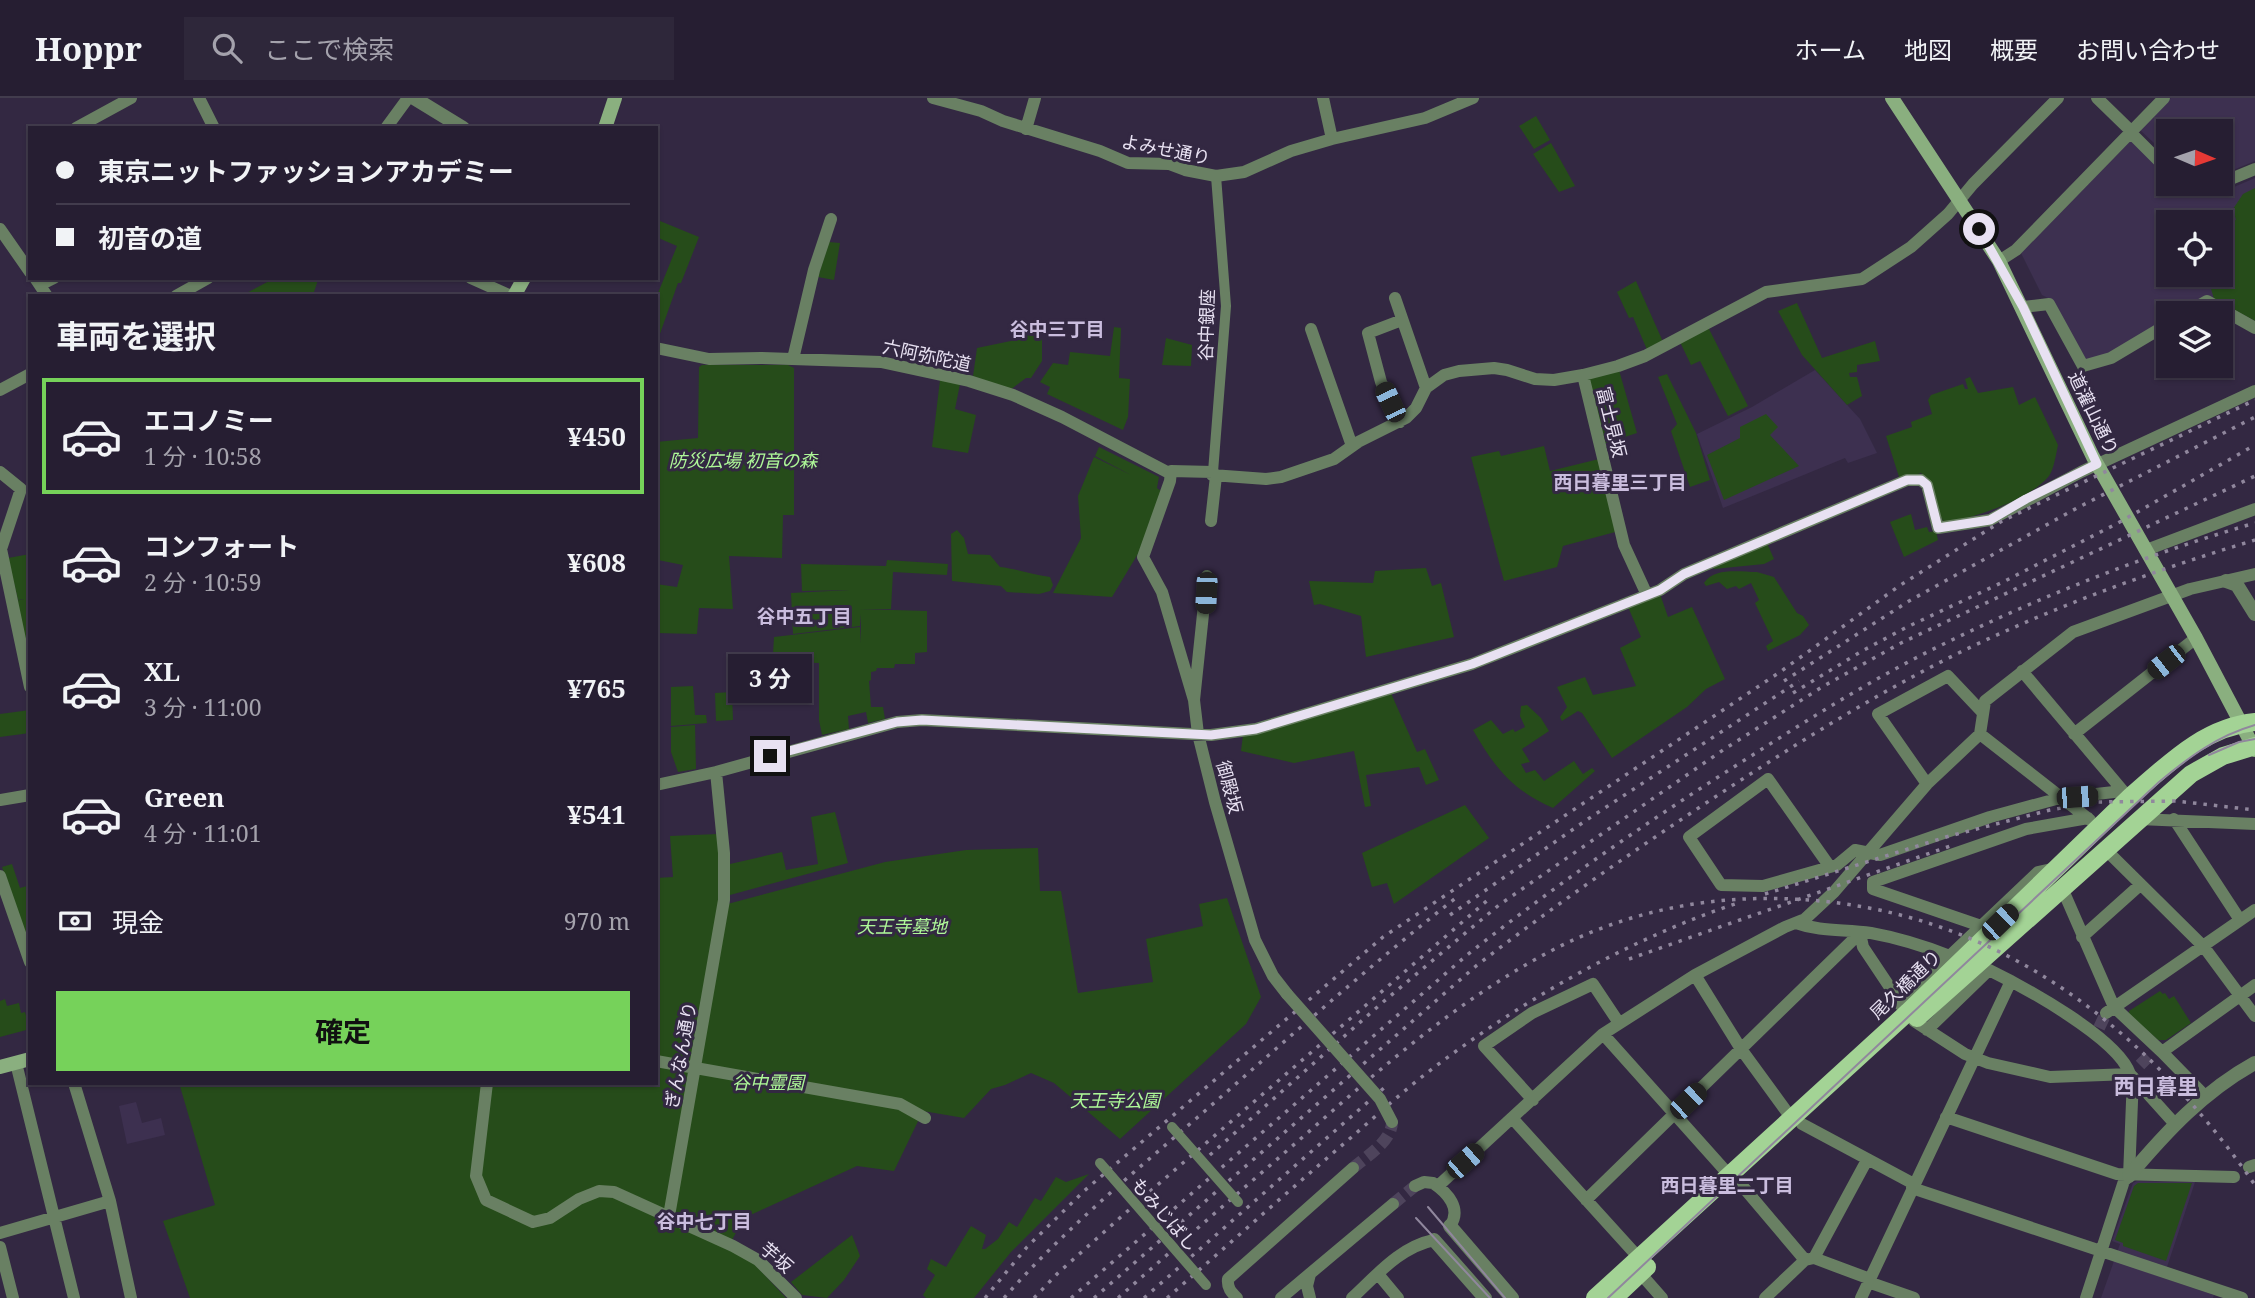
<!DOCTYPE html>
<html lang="ja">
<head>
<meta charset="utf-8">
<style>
  body { margin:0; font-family:"Noto Serif","Noto Sans JP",serif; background:#2e273a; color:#f1f3f6; height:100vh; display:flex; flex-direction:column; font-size:26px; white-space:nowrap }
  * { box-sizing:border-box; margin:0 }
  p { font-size:23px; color:#a4a2ac }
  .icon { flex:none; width:38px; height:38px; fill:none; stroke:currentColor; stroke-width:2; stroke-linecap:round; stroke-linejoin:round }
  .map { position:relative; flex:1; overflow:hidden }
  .panel { position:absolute; left:28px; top:196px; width:630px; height:791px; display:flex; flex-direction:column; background:#261e32; border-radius:0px; box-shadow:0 2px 5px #0004,0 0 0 2px #423c4d }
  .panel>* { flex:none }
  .guide { position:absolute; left:28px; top:28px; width:630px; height:154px; border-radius:0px; box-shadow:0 2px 5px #0004,0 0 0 2px #423c4d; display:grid; align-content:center; height:154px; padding:0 28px; background:#261e32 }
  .needle { width:46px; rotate:92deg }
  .buttons { position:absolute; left:2156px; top:21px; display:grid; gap:14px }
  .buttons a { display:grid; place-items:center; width:77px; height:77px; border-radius:0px; background:#261e32; box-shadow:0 2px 5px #0004,0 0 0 2px #423c4d; font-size:35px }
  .end { position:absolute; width:32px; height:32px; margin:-16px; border:9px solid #e8e1f2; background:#111; box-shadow:0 0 0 4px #111 }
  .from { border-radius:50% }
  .bubble { position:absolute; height:49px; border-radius:0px; background:#261e32; box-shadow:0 2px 5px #0004,0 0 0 2px #423c4d; font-size:23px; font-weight:700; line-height:49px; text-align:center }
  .car { position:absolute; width:21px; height:42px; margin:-21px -10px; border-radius:9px; box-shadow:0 0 5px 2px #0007; background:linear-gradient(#222 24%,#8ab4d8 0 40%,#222 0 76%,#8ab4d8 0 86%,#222 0) }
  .guide b { display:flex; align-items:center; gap:24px; height:66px; font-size:26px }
  .guide b+b { border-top:2px solid #423c4d }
  .guide i { width:18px; height:18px; background:#f1f3f6 }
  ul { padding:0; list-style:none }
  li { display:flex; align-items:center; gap:21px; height:116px; margin:0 14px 10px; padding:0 14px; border:4px solid transparent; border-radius:0px }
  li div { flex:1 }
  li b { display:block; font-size:26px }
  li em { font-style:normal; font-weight:700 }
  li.on { border-color:#76d25a }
  li>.icon { width:63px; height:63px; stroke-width:1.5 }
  h2 { padding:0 28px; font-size:32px; line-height:84px }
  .pay { display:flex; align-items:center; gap:18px; height:77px; padding:0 28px; font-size:26px }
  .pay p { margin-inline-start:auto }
  .cta { display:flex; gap:14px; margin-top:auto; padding:14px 28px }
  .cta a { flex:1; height:80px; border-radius:0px; background:#76d25a; color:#111; font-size:28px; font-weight:700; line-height:80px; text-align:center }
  header { display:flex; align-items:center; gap:42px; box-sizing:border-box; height:98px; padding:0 35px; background:#261e32; border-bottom:2px solid #423c4d }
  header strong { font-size:33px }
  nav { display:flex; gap:38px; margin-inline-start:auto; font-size:24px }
  .search { width:490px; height:63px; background:#2e273a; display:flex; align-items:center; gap:18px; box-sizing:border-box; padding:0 24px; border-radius:0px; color:#a4a2ac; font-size:26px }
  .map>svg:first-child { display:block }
</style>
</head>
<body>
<header>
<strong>Hoppr</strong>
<div class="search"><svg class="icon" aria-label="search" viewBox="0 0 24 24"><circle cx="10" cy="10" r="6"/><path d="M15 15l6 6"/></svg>ここで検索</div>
<nav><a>ホーム</a><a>地図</a><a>概要</a><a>お問い合わせ</a></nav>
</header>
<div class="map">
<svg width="2255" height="1200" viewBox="0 0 2255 1200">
  <rect width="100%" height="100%" fill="#332842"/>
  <path fill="#3d3050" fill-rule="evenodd" d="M2171,0H2255V63L2221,77V33H2168V58L2140,32Z
    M2131,42L2168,77V86H2177L2186,94L2204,96L2234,89L2255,80V225L2207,199L2180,215H2168V222L2111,256L2087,263L2052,202L2042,197L2021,155ZM2168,124H2221V177H2168Z
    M1815,272L1860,321L1877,355L1848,365L1845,360L1723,410L1697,336L1752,309Z
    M136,1004L142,1025L161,1020L165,1037L127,1046L119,1008Z
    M2137,1083L2195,1084L2167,1169L2150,1163L2146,1174L2214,1197L2213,1200H2101L2120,1146L2112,1143L2133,1085Z"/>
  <path fill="#264c1a" d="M1536,18L1550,42L1534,51L1519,28Z
    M1551,45L1575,88L1559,94L1533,56Z
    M2255,90V223L2214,201L2207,177H2221V126L2236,122L2233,111L2243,96Z
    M660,123L699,139L681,185H678L656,247V200L677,148L656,139Z
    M829,144L840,145L834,182L818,179Z
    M275,180H322L318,182L314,194L325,198H241Z
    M1636,183L1664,246L1648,254L1633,219L1629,220L1617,194Z
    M1797,205L1822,260L1875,243L1880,263L1857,267V274L1849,275L1850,279H1857L1862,298L1847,307L1802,257L1778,213Z
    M1114,229L1121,230L1119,280L1130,281L1128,319L1123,332L1047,296L1050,289L1040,284L1053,265L1068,267L1070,254L1110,258Z
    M1708,229L1748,308L1728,318L1700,263L1691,267L1680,244Z
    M1026,234L1042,236V263L1031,280H1026L1010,292L973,278L977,250L1025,240Z
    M1166,240L1192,247L1191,268L1162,267Z
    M702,267H788L794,270V417H783L782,460L729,458L733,511L699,510L697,536L656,535V486L677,489L683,467L658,462L659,438L656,437V344L698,340L699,269Z
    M1619,272L1637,335L1603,346L1587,281Z
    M1667,276L1696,335L1710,382L1690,389L1671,333L1677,326L1658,279Z
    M1970,279L1978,295L2013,289L2019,307L2035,299L2058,347C2056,356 2054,371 2049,378C2028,403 1976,418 1945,426C1934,410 1936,388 1921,375L1900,382L1886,338L1912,329L1911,324L1932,316L1928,302L1931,297L1963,286L1965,291H1968L1965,281Z
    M940,282L960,286L955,311L976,317L968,355L932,349Z
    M1766,316L1778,329L1770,337L1799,368L1724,402L1707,357L1740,340V329Z
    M1544,348L1550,373L1599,361L1619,433L1563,448L1557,469L1504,483L1471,359L1499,353L1501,358Z
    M1099,349L1159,379L1157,390L1161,393L1139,454L1112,499L1053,495L1081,440L1078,398L1094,359L1131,377L1095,358Z
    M1911,416L1915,432L1927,429L1929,434L1936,433L1938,442L1904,459L1890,424Z
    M957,432L964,440L968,456L990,457L1000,469C1018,471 1032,477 1050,479L1053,487L1050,493L1039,496L1007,494L1001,488L952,483L951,436Z
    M1767,445L1774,461L1764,466L1714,471L1712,468Z
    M30,456V499L26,500L30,519V555L28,556L15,503L24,501L18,502L8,460Z
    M887,462L948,466L947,477L893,474L891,511H860L927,513V554L915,555V566H895L894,570H877L876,573L871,574V582L869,583L871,609H883L885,621L868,625L866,614L848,618L849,631L822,637L819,622V565L791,564V556H773L774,539L860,529L861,545V516L860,528L793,536L791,495L850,492L802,493L801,466L886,468Z
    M1426,470L1432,488L1441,485L1454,539L1366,559L1361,518L1320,506L1314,507L1309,483L1373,485L1375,473Z
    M1757,474L1774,479L1797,515L1803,518L1809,527L1800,537L1768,553L1766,548L1773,543L1755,505L1759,502L1751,485L1739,491L1736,488L1727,491L1719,484L1706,488L1704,485C1714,469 1740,474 1757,474Z
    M1660,496L1668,519L1692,509L1725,581L1706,591L1687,609L1612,660L1582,615L1578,613L1562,623L1560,619L1567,609L1557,589L1585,579L1593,597L1636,588L1620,550L1641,539L1628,509Z
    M693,588L695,617H706L707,625L671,628V589Z
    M1390,593L1417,654L1425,651L1439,682L1426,687L1419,669L1366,677L1371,708L1365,709L1354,653L1294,665L1241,653L1243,637Z
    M732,594L733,622L716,623L715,595Z
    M1527,607L1541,620L1549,633L1522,651L1530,664L1521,666L1526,675L1535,672L1544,683L1574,663L1583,676L1592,670L1595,673L1553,710C1512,692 1495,670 1473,632L1491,622L1503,636L1513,631L1515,634L1525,629L1520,618L1521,608Z
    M30,612V635L0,639V616Z
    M695,627L696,671L678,674L671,654V629Z
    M1465,707L1489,740L1394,806L1387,785L1372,789L1362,755Z
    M835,714L848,765L730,797V766L782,754L786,772L818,766L811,719Z
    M718,736L720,808L885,764L966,752L1038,750L1040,793H1061L1078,895L1153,884L1146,841L1203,828L1199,806L1227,800L1261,899L1246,926L1120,1041L1054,985L1031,975L1005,987L991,991L964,1020L923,1013L894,1073L857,1068L744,1120L732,1142L786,1200H190L163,1123L215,1107L179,985H656V780L673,779L670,738Z
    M12,766L20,790L30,787V849L2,769Z
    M2160,893L2163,896L2165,895L2169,901L2174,898L2191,925L2166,942H2158L2129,916V913Z
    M5,901L7,908L19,905L21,915L25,914L30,931L0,939V903Z
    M1089,1076L1011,1154L974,1200H926L923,1197L935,1177L927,1171L931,1161L946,1169L971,1128L986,1137L982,1151H985L998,1141L1009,1124L1017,1129L1035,1100L1041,1103L1056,1079L1066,1084Z
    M2138,1085H2192L2166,1163L2123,1148V1145L2115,1142L2134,1088Z
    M852,1137L860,1158L844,1182L827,1200L802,1197L791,1184Z"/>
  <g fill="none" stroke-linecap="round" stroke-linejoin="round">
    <path stroke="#4e445c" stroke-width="12" stroke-dasharray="12 6" stroke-linecap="butt" d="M2099,930L2106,915
      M2140,967L2151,956
      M1353,1070C1367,1058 1392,1043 1392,1024
      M1393,1106L1415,1088"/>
    <path stroke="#698063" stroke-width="10" d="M1213,374L1226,208L1216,78"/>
    <path stroke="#698063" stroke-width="12" d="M199,0L214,30
      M933,0L981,13L1003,23L1100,53L1128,65L1169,66L1185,72L1216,78L1244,74L1291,53L1332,41L1425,20L1473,0
      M1323,0L1332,41
      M2097,0L2132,34
      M76,30L131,0
      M386,30L408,0
      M1026,31L1035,0
      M2131,35L2168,72
      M2221,85L2255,71
      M2183,86C2195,92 2207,92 2220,86
      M0,131L30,174
      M1999,163L2016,152L2164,0
      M35,180L47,198
      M471,180L511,198
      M40,187L54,180
      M176,198L208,180
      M1395,200L1426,290
      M2023,209L2049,206L2083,268L2111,260L2168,226
      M2186,215L2207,203L2255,230
      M1311,231L1352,348
      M656,250L709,261L761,260L881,264L969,283L1013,297L1062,319L1171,376
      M793,261L814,172L831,121
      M1583,277L1624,447L1647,497
      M0,292L30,276
      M1400,324L1381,284L1368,235L1402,222
      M0,374L21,391L1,451L30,589
      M1211,423L1216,378
      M2146,452L2255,411
      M1207,478L1194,602L1198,636L1215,704L1255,842L1273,878L1287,896
      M2022,573L2123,693
      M1194,602L1162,494L1143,459L1170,383L1171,373L1213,374L1212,377L1266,381L1281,379L1334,361L1358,344L1406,320L1416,310L1426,290L1444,277L1459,273L1494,270L1507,272L1535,281L1554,282L1583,277L1618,268L1645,258L1766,194L1862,181L1911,149L1948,116L1973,86L2058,0
      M1980,636L2090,722
      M2074,636L2196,540
      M1927,686L1878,616L1948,578L1983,615
      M656,687L716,674L897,624L922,622L1211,637L1256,631L1472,566L1660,492L1684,476L1907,382H1921L1927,387L1938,430L1990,422L2081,374L2255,293
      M0,702L30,697
      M2139,721L2255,726
      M2174,721L2240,822
      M2105,751L2204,849L2255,918
      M1830,769L1768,681L1689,739L1721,787L1763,788L1830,769L1837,767L1855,752L1880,757L1990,719L2060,700L2123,693L2131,698
      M0,778L30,864
      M2062,790L2114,909L2162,954L2205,998
      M1796,825C1821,834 1845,831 1871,835C1899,840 1924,848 1950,858
      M1981,828L1873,791V784L2026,731L2088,720
      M1860,835L1863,849L1903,909
      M2082,839L2140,787
      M1695,877L1741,951L1792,1021
      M1899,906L2038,774L2056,770
      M2106,915L2255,812
      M1914,923L1965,956L1988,965L2050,979L2130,976L2175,1026
      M1927,932L1989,872C2024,889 2118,940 2130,976
      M1603,936L1730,1078
      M2162,954L2255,887
      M656,963L900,1006L925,1020
      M16,965L74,1200
      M74,985L110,1103L131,1200
      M487,985L476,1078L486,1102L533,1124L550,1120L579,1101L599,1093L614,1094L733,1148L758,1162L796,1200
      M1533,1002L1484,948L1532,915L1593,886L1619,925
      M1946,1019L2117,1076L2234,1079
      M1513,1021L1639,1160
      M1802,1026L1914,1086
      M2249,1069L2255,1067
      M2129,1078L2133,979
      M1739,1084L1805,1162L1814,1160L1870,1181
      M1415,1088L1424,1084L1433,1085C1448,1095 1462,1111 1450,1128
      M1438,1088L1603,936L1695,877L1785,829L1805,821L1834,794L1927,686L1980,636L1985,603L2073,534L2190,491L2255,476
      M1912,1090L2242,1200
      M1586,1102L1860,835
      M669,1118L724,802V755L716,674
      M0,1135L110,1103
      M0,1149L13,1200
      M1814,1160L1867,1062
      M1640,1175L1662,1200
      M1310,1176L1307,1188L1310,1200
      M1378,1176L1398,1200
      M1868,1184L1914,1200
      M1237,1200C1231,1194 1227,1190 1228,1181L1353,1070
      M1281,1200L1393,1106
      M1352,1200C1377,1177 1400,1149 1434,1142
      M1765,1200L1805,1162
      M1861,1200L2011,883
      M2086,1200L2124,1083L2129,1078"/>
    <path stroke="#698063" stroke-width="14" d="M414,0L463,30
      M2226,483L2237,487L2255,516
      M2129,1078C2166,1034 2204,993 2255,965
      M1450,1128L1512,1200
      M1434,1142L1485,1200"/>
    <path stroke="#8aaf7f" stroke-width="14" d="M1892,0L1999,163L2093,359L2196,540L2255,652
      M605,30L615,0
      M514,198L524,180
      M0,969L30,961"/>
    <path stroke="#a3d395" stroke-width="18" d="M1917,920L2191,676L2223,658L2255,648
      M1595,1200L1908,914L2131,698C2168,666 2204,629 2255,624
      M1614,1200L1647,1169"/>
    <path stroke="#90879d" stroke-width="2" d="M2209,657L2239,644L2255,641
      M1428,1109L1505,1200
      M1416,1120L1490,1200
      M1608,1200L2159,684C2189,659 2217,638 2255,627"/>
    <path stroke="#90879d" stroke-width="3.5" stroke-dasharray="3.5 7" stroke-linecap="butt" d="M1784,583L1909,503L2077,410L2255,319
      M1793,595L1862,553L1907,529L2003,484L2118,425L2255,347
      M1765,796L1946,739L2050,712L2095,704L2176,703L2255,712
      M1450,817L1588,721L1799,583
      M1629,861L1953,747
      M1202,1064L1383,904L1499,807L1723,652L1822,589L1901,545L2255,378
      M985,1200L1027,1149L1084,1093L1383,839L1780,574L1899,488L2002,423L2255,302
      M1004,1200C1067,1128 1142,1068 1214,1005C1294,935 1373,865 1457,799
      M1034,1200L1058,1175L1140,1102L1489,801
      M1071,1200L1467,857C1557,786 1651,721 1748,660C1815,617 1882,575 1954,541C2051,494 2152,455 2255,425
      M1094,1200L1476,868C1551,810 1629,756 1709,703C1794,647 1881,592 1973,548C2064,505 2159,471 2255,442
      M1118,1200C1180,1145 1243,1091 1305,1037C1381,970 1457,903 1547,855C1623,814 1707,797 1792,801C1994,810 2143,926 2255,1087
      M1144,1200L1385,989
      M1167,1200C1227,1148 1286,1095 1347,1043C1375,1019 1403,993 1432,971C1523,902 1627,842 1735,806"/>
    <path stroke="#698063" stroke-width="10" d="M1172,1029L1238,1104
      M1100,1065L1206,1187"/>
    <path stroke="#698063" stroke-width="12" d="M1287,896L1380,1001L1392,1024"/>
  </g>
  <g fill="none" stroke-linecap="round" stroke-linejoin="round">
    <path stroke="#e8e1f2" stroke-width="9" d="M770,658L897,624L922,622L1211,637L1256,631L1472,566L1660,492L1684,476L1907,382H1921L1927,387L1938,430L1990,422L2026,401L2097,366L2023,209L1979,131"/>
  </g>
  <g text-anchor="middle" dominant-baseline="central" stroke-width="6" stroke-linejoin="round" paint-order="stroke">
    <g font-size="18" fill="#e8e1f2" stroke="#332842">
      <text transform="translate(1166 51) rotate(11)">よみせ通り</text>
      <text transform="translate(1206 227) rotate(-88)">谷中銀座</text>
      <text transform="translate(927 257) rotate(12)">六阿弥陀道</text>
      <text transform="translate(2094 315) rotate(64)">道灌山通り</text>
      <text transform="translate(1612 324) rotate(76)">富士見坂</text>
      <text transform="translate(1230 689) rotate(75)">御殿坂</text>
      <text transform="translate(1905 886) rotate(-44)">尾久橋通り</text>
      <text transform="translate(680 957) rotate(-80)">ぎんなん通り</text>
      <text transform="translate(1165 1116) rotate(49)">もみじばし</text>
      <text transform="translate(777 1159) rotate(41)">芋坂</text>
    </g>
    <g font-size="18" font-style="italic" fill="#aef898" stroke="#332842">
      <text x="743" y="362">防災広場 初音の森</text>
      <text x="902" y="828">天王寺墓地</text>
      <text x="768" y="984">谷中霊園</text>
      <text x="1115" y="1002">天王寺公園</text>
    </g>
    <g font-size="19" font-weight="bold" fill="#cabdde" stroke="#332842">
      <text x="1057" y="231">谷中三丁目</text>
      <text x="1620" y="384">西日暮里三丁目</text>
      <text x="804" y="518">谷中五丁目</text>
      <text x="1727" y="1087">西日暮里二丁目</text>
      <text x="704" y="1123">谷中七丁目</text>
    </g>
    <g font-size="21" font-weight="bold" fill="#cabdde" stroke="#332842">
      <text x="2156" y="988">西日暮里</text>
    </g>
  </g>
</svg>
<div class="buttons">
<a><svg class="needle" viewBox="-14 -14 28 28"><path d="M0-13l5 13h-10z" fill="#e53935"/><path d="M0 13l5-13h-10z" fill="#a4a2ac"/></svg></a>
<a><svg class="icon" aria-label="locate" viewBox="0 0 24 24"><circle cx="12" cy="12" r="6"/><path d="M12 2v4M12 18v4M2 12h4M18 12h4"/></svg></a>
<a><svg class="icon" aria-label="layers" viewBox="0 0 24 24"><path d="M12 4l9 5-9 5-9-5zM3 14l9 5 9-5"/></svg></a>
</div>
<i class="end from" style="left:1979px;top:131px"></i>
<i class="end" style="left:770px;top:658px"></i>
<div class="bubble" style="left:728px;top:556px;width:84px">3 分</div>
<i class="car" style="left:1390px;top:304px;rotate:335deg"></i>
<i class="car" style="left:1206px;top:495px;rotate:183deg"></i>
<i class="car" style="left:2166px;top:564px;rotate:232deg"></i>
<i class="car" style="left:2077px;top:699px;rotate:86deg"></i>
<i class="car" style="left:2000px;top:824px;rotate:46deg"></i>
<i class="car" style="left:1688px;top:1003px;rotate:46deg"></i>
<i class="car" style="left:1465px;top:1063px;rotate:49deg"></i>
<div class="guide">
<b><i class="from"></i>東京ニットファッションアカデミー</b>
<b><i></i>初音の道</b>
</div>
<section class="panel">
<h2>車両を選択</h2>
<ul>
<li class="on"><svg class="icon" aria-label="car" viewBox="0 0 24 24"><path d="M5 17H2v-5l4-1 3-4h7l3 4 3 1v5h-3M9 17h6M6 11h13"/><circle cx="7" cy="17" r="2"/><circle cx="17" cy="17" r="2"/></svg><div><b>エコノミー</b><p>1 分 · 10:58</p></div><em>¥450</em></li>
<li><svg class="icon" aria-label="car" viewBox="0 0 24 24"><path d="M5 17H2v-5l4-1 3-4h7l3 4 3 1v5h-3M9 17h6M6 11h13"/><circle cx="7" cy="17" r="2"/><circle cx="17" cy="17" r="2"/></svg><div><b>コンフォート</b><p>2 分 · 10:59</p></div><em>¥608</em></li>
<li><svg class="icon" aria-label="car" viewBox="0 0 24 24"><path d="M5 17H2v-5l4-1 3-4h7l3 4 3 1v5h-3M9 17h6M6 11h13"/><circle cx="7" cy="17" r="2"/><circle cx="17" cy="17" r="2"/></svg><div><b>XL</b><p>3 分 · 11:00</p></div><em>¥765</em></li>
<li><svg class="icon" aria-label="car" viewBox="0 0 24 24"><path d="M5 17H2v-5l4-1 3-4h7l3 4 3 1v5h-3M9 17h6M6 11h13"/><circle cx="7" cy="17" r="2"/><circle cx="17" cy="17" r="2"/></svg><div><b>Green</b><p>4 分 · 11:01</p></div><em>¥541</em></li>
</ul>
<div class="pay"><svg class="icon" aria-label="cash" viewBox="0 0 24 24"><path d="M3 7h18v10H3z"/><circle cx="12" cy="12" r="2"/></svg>現金<p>970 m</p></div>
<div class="cta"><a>確定</a></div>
</section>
</div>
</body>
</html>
